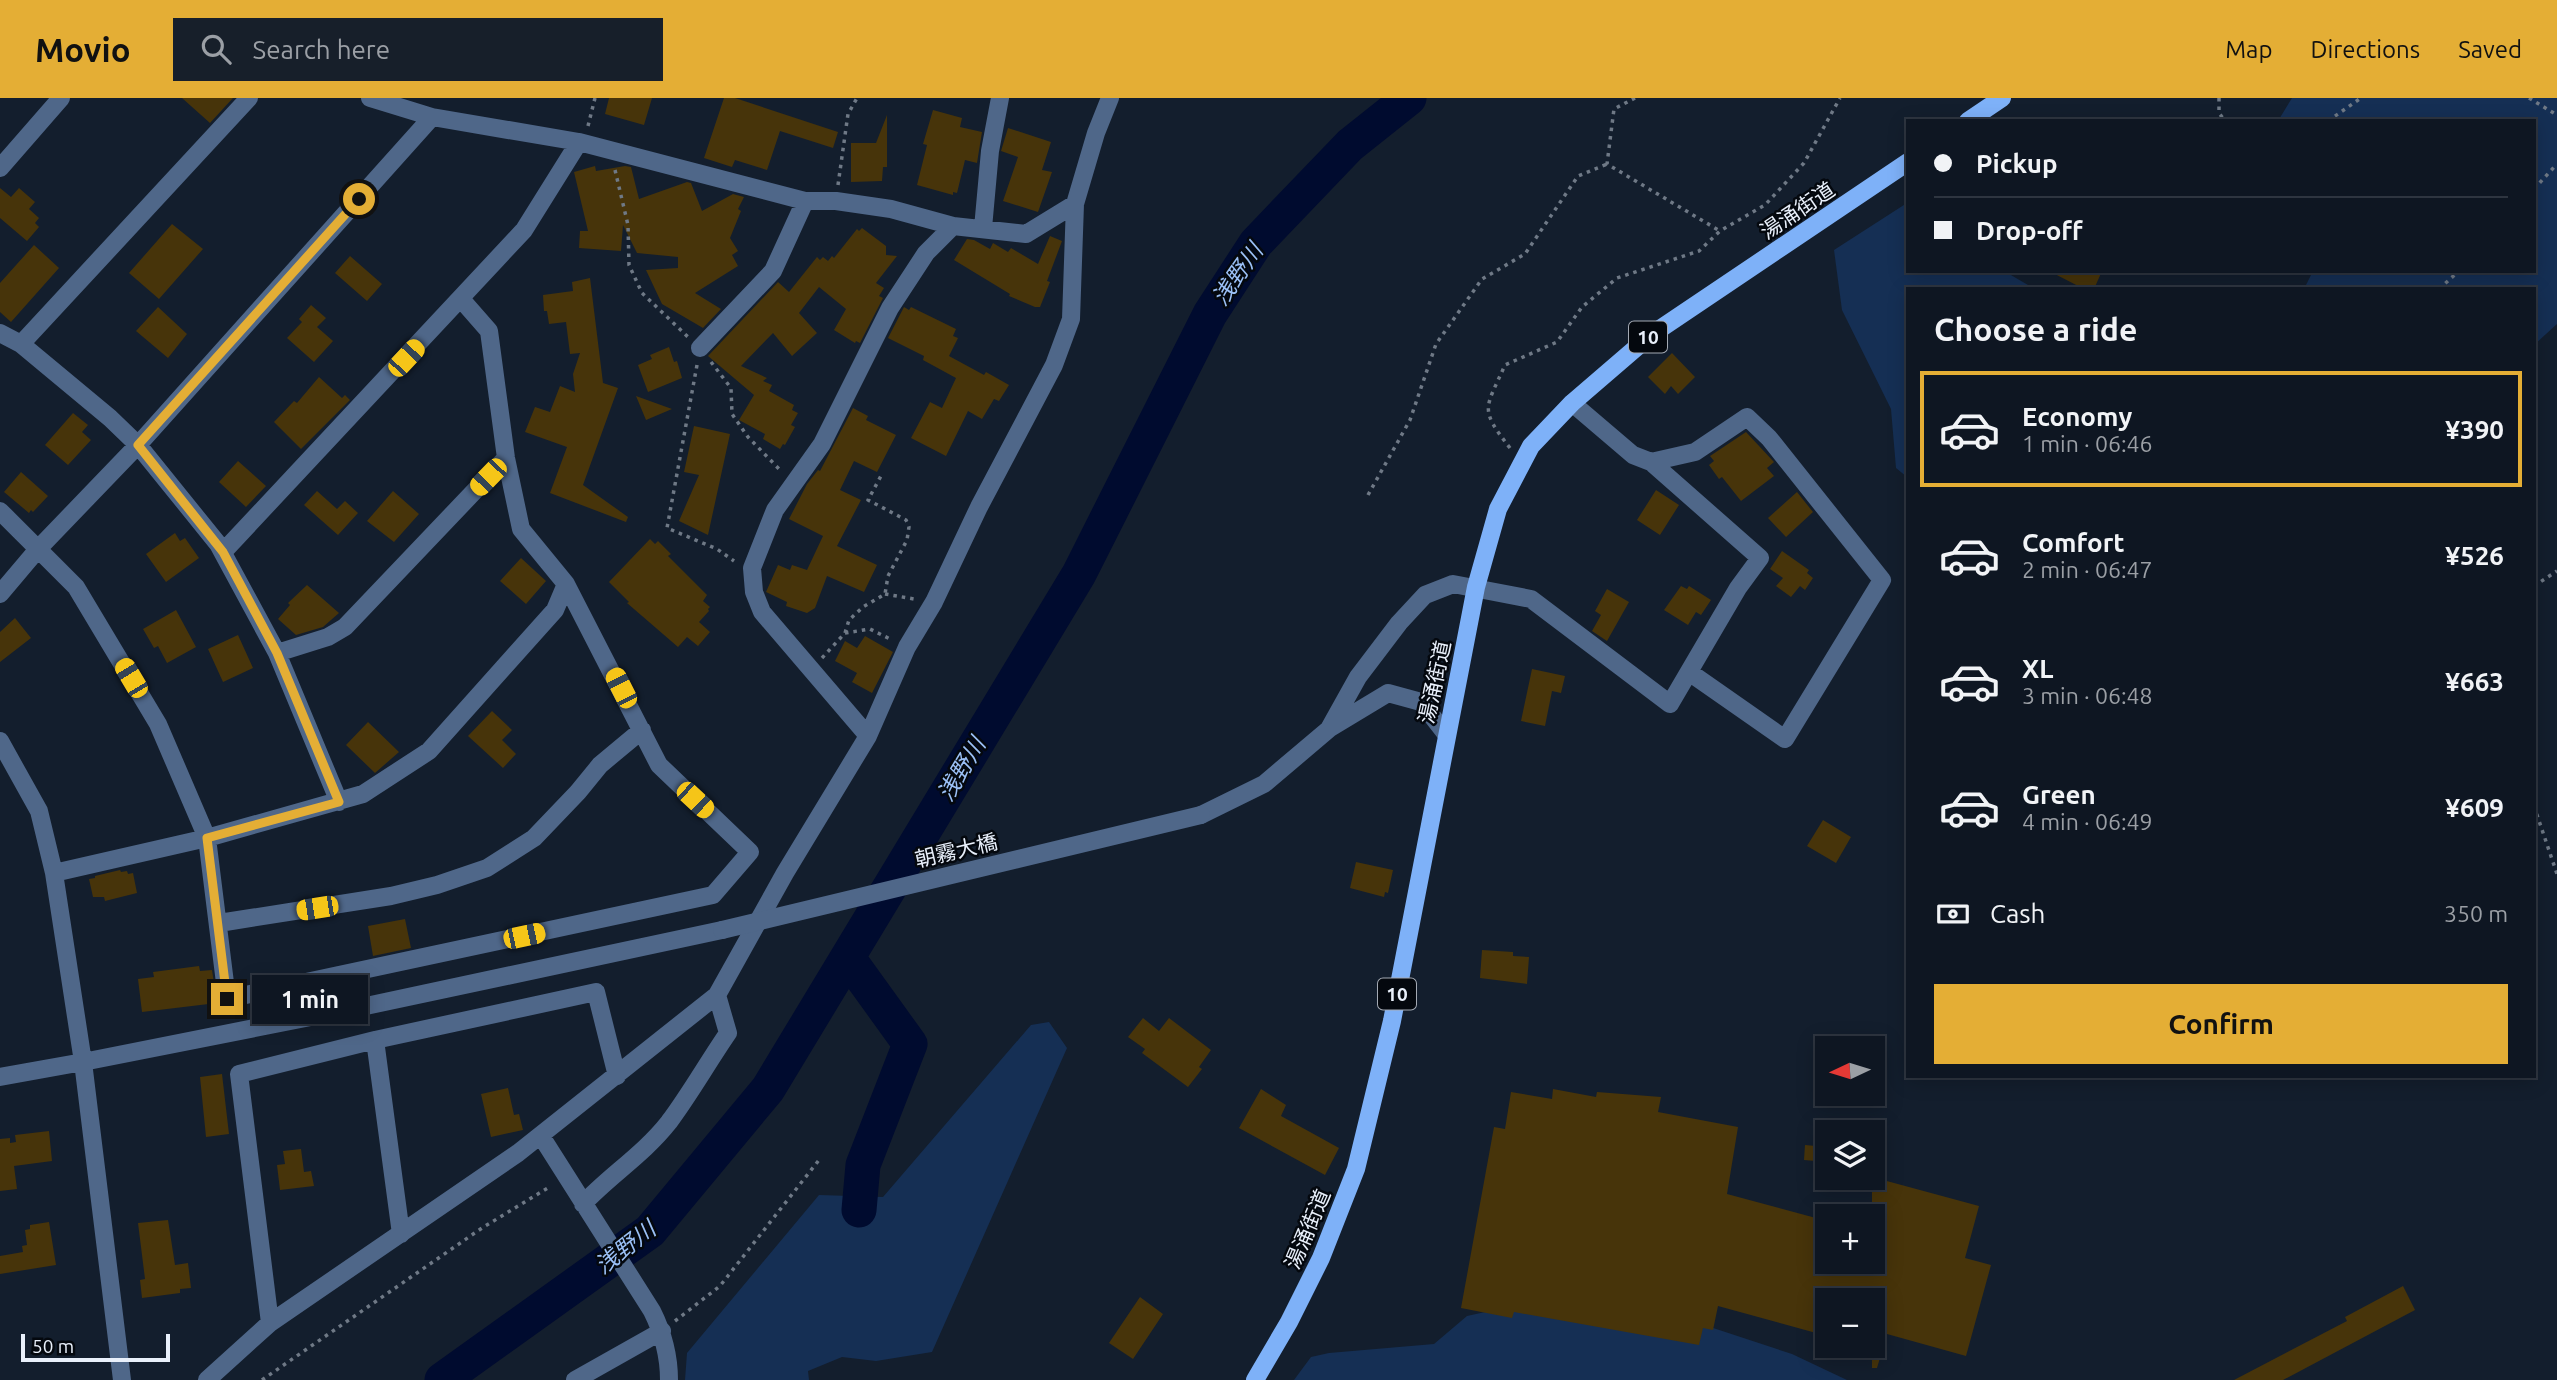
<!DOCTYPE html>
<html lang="en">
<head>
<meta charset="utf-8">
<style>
  body { margin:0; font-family:Ubuntu,"Noto Sans JP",sans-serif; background:#171f2a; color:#f1f3f6; height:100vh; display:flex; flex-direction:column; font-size:26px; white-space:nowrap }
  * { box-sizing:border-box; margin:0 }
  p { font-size:23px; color:#9b9fa5 }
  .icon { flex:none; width:38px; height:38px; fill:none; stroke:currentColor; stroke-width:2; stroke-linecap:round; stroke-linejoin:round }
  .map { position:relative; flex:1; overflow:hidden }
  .side { position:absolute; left:1906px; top:189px; width:630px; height:791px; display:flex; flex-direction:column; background:#0e1622; border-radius:0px; box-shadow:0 4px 18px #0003,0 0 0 2px #2e3540 }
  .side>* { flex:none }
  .top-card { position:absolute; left:1906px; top:21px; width:630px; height:154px; border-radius:0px; box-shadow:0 4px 18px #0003,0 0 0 2px #2e3540; display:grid; align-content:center; height:154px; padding:0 28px; background:#0e1622 }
  .needle { width:46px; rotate:266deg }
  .tools { position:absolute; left:1815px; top:938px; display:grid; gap:14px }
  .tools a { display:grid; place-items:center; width:70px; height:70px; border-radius:0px; background:#0e1622; box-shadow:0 4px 18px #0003,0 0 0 2px #2e3540; font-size:35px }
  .scale { position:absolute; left:21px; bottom:18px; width:149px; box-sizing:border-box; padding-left:7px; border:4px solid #e9f0fb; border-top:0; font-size:19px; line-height:24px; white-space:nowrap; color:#e9f0fb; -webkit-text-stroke:5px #04080e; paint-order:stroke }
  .end { position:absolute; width:32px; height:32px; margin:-16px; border:9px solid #e4ae35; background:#111; box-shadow:0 0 0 4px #111 }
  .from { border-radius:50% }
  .bubble { position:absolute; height:49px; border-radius:0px; background:#0e1622; box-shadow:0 4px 18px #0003,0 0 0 2px #2e3540; font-size:23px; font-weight:600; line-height:49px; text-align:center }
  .car { position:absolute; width:21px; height:42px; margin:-21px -10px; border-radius:9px; box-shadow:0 0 5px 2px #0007; background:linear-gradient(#f5c518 24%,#345 0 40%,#f5c518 0 76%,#345 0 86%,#f5c518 0) }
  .top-card b { display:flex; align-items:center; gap:24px; height:66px; font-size:26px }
  .top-card b+b { border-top:2px solid #2e3540 }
  .top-card i { width:18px; height:18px; background:#f1f3f6 }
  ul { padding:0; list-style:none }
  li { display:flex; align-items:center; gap:21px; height:116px; margin:0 14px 10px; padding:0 14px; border:4px solid transparent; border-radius:0px }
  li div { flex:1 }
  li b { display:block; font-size:26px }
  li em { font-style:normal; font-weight:600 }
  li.selected { border-color:#e4ae35 }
  li>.icon { width:63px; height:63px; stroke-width:1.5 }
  h2 { padding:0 28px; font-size:32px; line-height:84px }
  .pay { display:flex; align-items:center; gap:18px; height:77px; padding:0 28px; font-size:26px }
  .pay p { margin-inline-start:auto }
  .button { display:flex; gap:14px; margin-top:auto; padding:14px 28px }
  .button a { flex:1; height:80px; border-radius:0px; background:#e4ae35; color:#111; font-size:28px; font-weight:600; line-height:80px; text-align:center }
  header { display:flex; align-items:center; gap:42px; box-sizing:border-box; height:98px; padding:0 35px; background:#e4ae35; color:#111 }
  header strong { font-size:33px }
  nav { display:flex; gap:38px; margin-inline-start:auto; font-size:24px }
  .search { width:490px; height:63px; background:#171f2a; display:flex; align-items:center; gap:18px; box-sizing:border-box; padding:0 24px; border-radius:0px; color:#9b9fa5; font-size:26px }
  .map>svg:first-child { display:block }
</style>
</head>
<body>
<header>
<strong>Movio</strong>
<div class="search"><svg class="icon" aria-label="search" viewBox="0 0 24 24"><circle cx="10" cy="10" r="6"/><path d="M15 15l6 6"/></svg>Search here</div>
<nav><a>Map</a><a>Directions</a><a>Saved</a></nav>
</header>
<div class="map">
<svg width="2557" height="1282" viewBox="0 0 2557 1282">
  <rect width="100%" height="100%" fill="#131e2d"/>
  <path fill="#152f54" d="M2292,0H2557V226L2534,247V191H2304L2313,173H2534V23H2278Z
    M1907,105L1908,173H2004L2035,191H1908L1907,379L1896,370L1891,311L1842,212L1834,152Z
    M1049,924L1067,950L932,1254L876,1263L842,1259L808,1273L809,1282H685L687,1255L819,1097L883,1099L1031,927Z
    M1508,1209L1701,1226L1792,1256L1847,1282H1294L1311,1259L1329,1255L1434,1246L1467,1218Z"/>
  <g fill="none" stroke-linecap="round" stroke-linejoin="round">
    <path stroke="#000b2f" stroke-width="35" d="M848,860L910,946L863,1067L859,1112
      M442,1282L650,1133L768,991L1079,476L1210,216L1256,145L1350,47L1409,0"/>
  </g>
  <path fill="#47340a" d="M182,0H233L210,25Z
    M609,0H652L644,27L605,16Z
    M724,0H735L838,34L833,50L780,33L767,72L735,62L732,69L704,60Z
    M933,12L962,20L960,29L982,34L977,65L965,62L957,95L953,94V97L917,87L927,47L923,46Z
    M887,17V69H883L882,83L851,84V45H876Z
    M1008,30L1051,44L1042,72L1052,74L1038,114L1003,103L1018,59L1001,53Z
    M595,68L596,73L625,68L631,69L639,101L687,84L691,85L702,113L733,96L744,99L738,111L741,113L730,140L738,153L732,157L738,168L695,195L721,211L703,230L662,206L646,172L678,170V159L637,155L623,127L621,153L579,150L580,133H588L574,74Z
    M0,90L11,99L19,90L35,104L29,111L39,120L35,125L39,129L27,143L0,120Z
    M172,126L203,151L159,201L129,175Z
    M862,130L886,148V157L897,158L876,185L884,190L879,198L883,200L860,245L856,243L855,245L834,232L846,211L819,189L799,215L817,235L792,258L773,235L741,268L767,280L763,283L772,287L769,293L794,307L792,312L798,315L791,327L795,329L785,347L783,346L780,351L763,341L765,336L739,322L754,297L708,258L778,184L789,194L817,159L820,162L823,159L828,163L832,158L834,160L857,131L859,133Z
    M1050,138L1062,143L1047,183L1050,184L1040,209H1035L1009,198L1010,196L954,162L967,141L974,142L990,151L993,145L1008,154L1011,150L1038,166Z
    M34,147L59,170L11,224L0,214V185Z
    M350,158L382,186L367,203L335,175Z
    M2049,173H2102L2094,191H2084Z
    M590,180L603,285L618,290L583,387L628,419L626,424L550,395L567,349L525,334L535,309L550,314L560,288L575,294L573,276L580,255L570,256L566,224L549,226L547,213H544L543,197L573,193L572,184Z
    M311,207L326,220L317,229L333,243L314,264L287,240L302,224L299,221Z
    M158,209L187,236L168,260L136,233Z
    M904,209L909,212L911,209L956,231L953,238L958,240L949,258L984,277L986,274L1009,287L999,303L994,301L982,321L968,313L946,358L911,340L930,304L942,310L956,280L923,262L924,258L888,240Z
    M669,249L674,264L677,263L682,280L648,294L638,267L652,261L650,257Z
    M1672,255L1695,279L1678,296L1671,288L1665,296L1648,279Z
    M319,279L342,300L345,297L350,302L301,351L274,324L294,303L297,305Z
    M636,298L672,311L646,322Z
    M853,310L868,318L866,322L896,337L877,374L854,363L840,392L861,402L837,448L877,467L864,494L827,478L815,510L807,515L786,508L787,504L766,494L778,467L790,472L792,467L807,472L823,438L789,421L807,386L818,372L820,373Z
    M73,315L88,327L82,334L91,342L68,367L45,347Z
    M694,328L730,336L708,437L679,423L699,377L684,374Z
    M1746,334L1774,364L1767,370L1774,378L1741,403L1722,379L1719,381L1709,367L1714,363L1710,358Z
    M238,363L266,388L246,409L219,384Z
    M21,374L48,398L33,414L31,412L29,415L4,394Z
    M1656,392L1679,407L1660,437L1637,422Z
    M317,393L337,411L345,403L358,415L338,437L304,407Z
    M393,393L419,416L394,444L367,423Z
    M1797,394L1813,414L1786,439L1768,420Z
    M175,435L180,443L185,440L199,460L166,484L146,456Z
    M650,441L655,446L658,443L671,456L668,458L707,497L703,503L710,509L708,511L709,513L699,524L710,534L698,548L687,539L678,549L627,505L629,504L609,484Z
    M1782,453L1809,472L1807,475L1813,480L1805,492L1800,488L1791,499L1776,488L1783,480L1770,471Z
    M521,460L546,483L526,506L500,483Z
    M307,487L339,515L323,529L296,537L278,521L290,507L288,505Z
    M1681,488L1687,491L1689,488L1711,502L1701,517L1696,514L1688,527L1664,512Z
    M1607,491L1629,504L1607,543L1592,533L1601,517L1595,513Z
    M176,512L196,549L167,565L158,548L154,550L143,531Z
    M15,520L31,540L0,564V534Z
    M238,537L253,570L223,584L208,551Z
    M865,538L893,554L872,595L852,584L857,575L835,563L845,543L857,550Z
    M1532,571L1565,578L1561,595L1552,593L1545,628L1521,623Z
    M492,613L512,632L502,642L516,656L503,670L468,638Z
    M368,624L399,654L375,675L346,647Z
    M1823,722L1851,739L1836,765L1807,748Z
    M1356,764L1393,772L1388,795L1385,794L1384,799L1350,790Z
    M120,772L121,774L127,773L128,776L133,775L137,795L105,803L104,799H93L89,781L95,780V778Z
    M405,821L411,850L373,858L368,828Z
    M1482,852L1513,854V858L1529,859L1527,886L1480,880Z
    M199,868L200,873L212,872L217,905L142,914L138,881L154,879L153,874Z
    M1143,920L1159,933L1169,920L1211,952L1199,969L1202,971L1188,989L1142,955L1145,951L1128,939Z
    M222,976L229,1036L206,1039L200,979Z
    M508,990L514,1017L519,1016L523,1032L491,1039L481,996Z
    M1261,991L1286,1007L1281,1018L1339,1050L1325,1077L1239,1030Z
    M1553,991L1596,999L1597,994L1661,999L1658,1014L1738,1029L1727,1096L1827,1123V1164H1872V1079L1979,1108L1965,1160L1991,1167L1966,1258L1887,1236L1877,1270H1872V1202H1827V1238L1718,1208L1713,1232L1703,1230L1699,1247L1514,1214L1512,1220L1461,1210L1494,1029L1505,1031L1511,994L1552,1001Z
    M49,1033L52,1063L14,1068L17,1091L0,1093V1041L10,1040V1045L16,1044L15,1037Z
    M1805,1047L1827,1049V1064L1804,1062Z
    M301,1051L304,1074L311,1073L314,1088L280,1092L277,1067L285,1066L283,1053Z
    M168,1122L175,1167L188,1165L191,1190L180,1191V1195L142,1200L140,1182L145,1181L138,1125Z
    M49,1124L56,1167L0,1176V1158L23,1154L22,1148L27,1147L25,1132L30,1131V1127Z
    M2403,1188L2415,1212L2283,1282H2234L2347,1223L2345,1219Z
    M1140,1199L1163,1216L1133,1261L1109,1245Z"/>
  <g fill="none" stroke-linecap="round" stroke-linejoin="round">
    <path stroke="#6f7986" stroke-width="3.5" stroke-dasharray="3.5 5" stroke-linecap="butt" d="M1635,0L1614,11L1607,66L1720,133
      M2219,0V15L2225,23
      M2529,0L2557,17
      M2328,23L2361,0
      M588,28L595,0
      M615,72L628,127L629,167L642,195L688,239
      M838,87L848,16L857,0
      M2534,91L2557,66
      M2439,191L2459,173
      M711,264L731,290L732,316L748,339L782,374
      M697,267L667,430L717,451L734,463
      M1510,350C1479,310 1485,312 1505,267L1557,244L1582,209L1617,180L1699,153L1720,133L1765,107L1804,65L1840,0
      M1368,397L1410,322L1436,246L1482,181L1525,156L1578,78L1607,66
      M2534,488L2557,473
      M885,496L914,501
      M845,535L870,531L892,542
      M822,560L845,535L849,522L863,509L885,496L888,478L907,442L909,429L906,422L868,402L882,376
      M2534,708L2557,776
      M675,1223L720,1188L819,1062
      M262,1282L482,1130L551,1088"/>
    <path stroke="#4f6789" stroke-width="18" d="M370,0L432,19L579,44L805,103H836L891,111L953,128L1026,136L1075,106
      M0,70L61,0
      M983,130L990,53L1000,0
      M0,235L21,246L110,320L138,347L218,446L277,555L339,704
      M21,246L249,0
      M700,250L773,173L805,103
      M1651,364L1695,354L1747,319L1769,340L1882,482L1785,641L1689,574
      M0,413L76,489L158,626L207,740L227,901L713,797L750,754L659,667L566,486L521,431L506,360L489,233L461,201
      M223,454L524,132L579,44
      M0,496L38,451L138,347L432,19
      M277,555L328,539L345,529L506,360
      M1330,630L1388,595L1421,604L1446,636
      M868,638L762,514L754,494L752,470L775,412L822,346L890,210L926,155L953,128
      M0,643L39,713L54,775L83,964L366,908L722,832
      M1201,717L1264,686L1329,631L1358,579L1399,525L1425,497L1453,486L1531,501L1670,606L1738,490L1760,460L1651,364L1633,357L1572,305
      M54,775L207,740L363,696L429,653L555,512L566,486
      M219,825L391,798L437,787L487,770L534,740L578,694L600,667L642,632
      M375,942L401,1136
      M0,979L83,964L122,1282
      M541,1038L652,1213C663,1235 669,1257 669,1282
      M583,1106C610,1077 643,1057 669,1024C690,996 708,964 728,935L717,897
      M270,1225L239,976L375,942L596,894L617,978
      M207,1282L270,1225L518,1055L717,897L785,775L868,638L907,549L934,504L979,409L1054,267L1071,221L1075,106L1096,35L1110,0
      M575,1282L662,1233"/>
    <path stroke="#7eb1f8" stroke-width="18" d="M1968,23L2002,0
      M1255,1282L1289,1224L1321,1160L1356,1071L1392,923L1476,489L1498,411L1531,348L1572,305L1651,237L1908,64"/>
    <path stroke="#4f6789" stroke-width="18" d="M722,832L1201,717"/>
  </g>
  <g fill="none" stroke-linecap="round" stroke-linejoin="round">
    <path stroke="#e4ae35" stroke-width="9" d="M227,901L207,740L339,704L277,555L223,454L138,347L359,101"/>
  </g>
  <g text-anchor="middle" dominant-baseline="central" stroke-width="5" stroke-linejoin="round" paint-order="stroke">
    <g fill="#04080e" stroke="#a4aab4" stroke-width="2">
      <rect x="1629" y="223.5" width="38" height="31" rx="5"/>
      <rect x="1378" y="880.5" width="38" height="31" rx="5"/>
    </g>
    <g font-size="19" font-weight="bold" fill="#e9f0fb">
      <text x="1648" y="239">10</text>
      <text x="1397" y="896">10</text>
    </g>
    <g font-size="21" fill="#e9f0fb" stroke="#04080e">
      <text transform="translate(1797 112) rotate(-34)">湯涌街道</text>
      <text transform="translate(1434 584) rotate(-78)">湯涌街道</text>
      <text transform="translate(956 752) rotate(-13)">朝霧大橋</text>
      <text transform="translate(1307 1131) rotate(-67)">湯涌街道</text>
    </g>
    <g font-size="23" font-style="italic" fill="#9bc0f6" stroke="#04080e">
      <text transform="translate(1237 176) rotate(-55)">浅野川</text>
      <text transform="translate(961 671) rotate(-59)">浅野川</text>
      <text transform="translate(625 1149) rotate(-38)">浅野川</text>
    </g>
  </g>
</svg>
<div class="tools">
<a><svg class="needle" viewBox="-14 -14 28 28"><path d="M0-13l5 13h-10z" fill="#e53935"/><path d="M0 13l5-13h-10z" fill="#9b9fa5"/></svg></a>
<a><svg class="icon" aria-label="layers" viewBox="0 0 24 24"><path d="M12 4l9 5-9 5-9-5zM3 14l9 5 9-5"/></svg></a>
<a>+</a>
<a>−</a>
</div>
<div class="scale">50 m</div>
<i class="end from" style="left:359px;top:101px"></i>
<i class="end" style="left:227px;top:901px"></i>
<div class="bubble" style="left:252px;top:877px;width:116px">1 min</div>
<i class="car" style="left:406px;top:260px;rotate:43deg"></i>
<i class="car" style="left:488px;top:379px;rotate:224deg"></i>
<i class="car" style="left:131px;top:580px;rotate:329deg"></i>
<i class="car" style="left:621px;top:590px;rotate:333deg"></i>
<i class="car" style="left:695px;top:702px;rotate:133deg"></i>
<i class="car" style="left:317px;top:810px;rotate:261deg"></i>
<i class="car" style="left:524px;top:838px;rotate:78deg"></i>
<div class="top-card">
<b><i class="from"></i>Pickup</b>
<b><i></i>Drop-off</b>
</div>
<section class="side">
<h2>Choose a ride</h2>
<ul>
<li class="selected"><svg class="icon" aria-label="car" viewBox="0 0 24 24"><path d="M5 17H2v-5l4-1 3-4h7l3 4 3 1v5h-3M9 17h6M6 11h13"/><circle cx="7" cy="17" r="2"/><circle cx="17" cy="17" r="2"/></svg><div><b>Economy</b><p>1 min · 06:46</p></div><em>¥390</em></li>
<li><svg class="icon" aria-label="car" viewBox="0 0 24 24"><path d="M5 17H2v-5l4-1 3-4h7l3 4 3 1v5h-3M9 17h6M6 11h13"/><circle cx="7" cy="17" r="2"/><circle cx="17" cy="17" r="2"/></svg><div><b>Comfort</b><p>2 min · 06:47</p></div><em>¥526</em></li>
<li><svg class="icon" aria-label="car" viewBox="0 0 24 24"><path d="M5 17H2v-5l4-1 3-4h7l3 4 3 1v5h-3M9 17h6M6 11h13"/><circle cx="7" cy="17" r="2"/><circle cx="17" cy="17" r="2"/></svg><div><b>XL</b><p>3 min · 06:48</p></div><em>¥663</em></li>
<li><svg class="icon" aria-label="car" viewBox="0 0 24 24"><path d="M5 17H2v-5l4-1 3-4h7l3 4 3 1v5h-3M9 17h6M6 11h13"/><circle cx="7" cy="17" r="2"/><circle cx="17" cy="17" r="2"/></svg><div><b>Green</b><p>4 min · 06:49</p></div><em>¥609</em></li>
</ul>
<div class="pay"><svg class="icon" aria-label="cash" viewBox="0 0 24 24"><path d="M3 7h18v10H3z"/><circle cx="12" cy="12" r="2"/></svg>Cash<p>350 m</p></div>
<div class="button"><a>Confirm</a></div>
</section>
</div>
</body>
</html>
